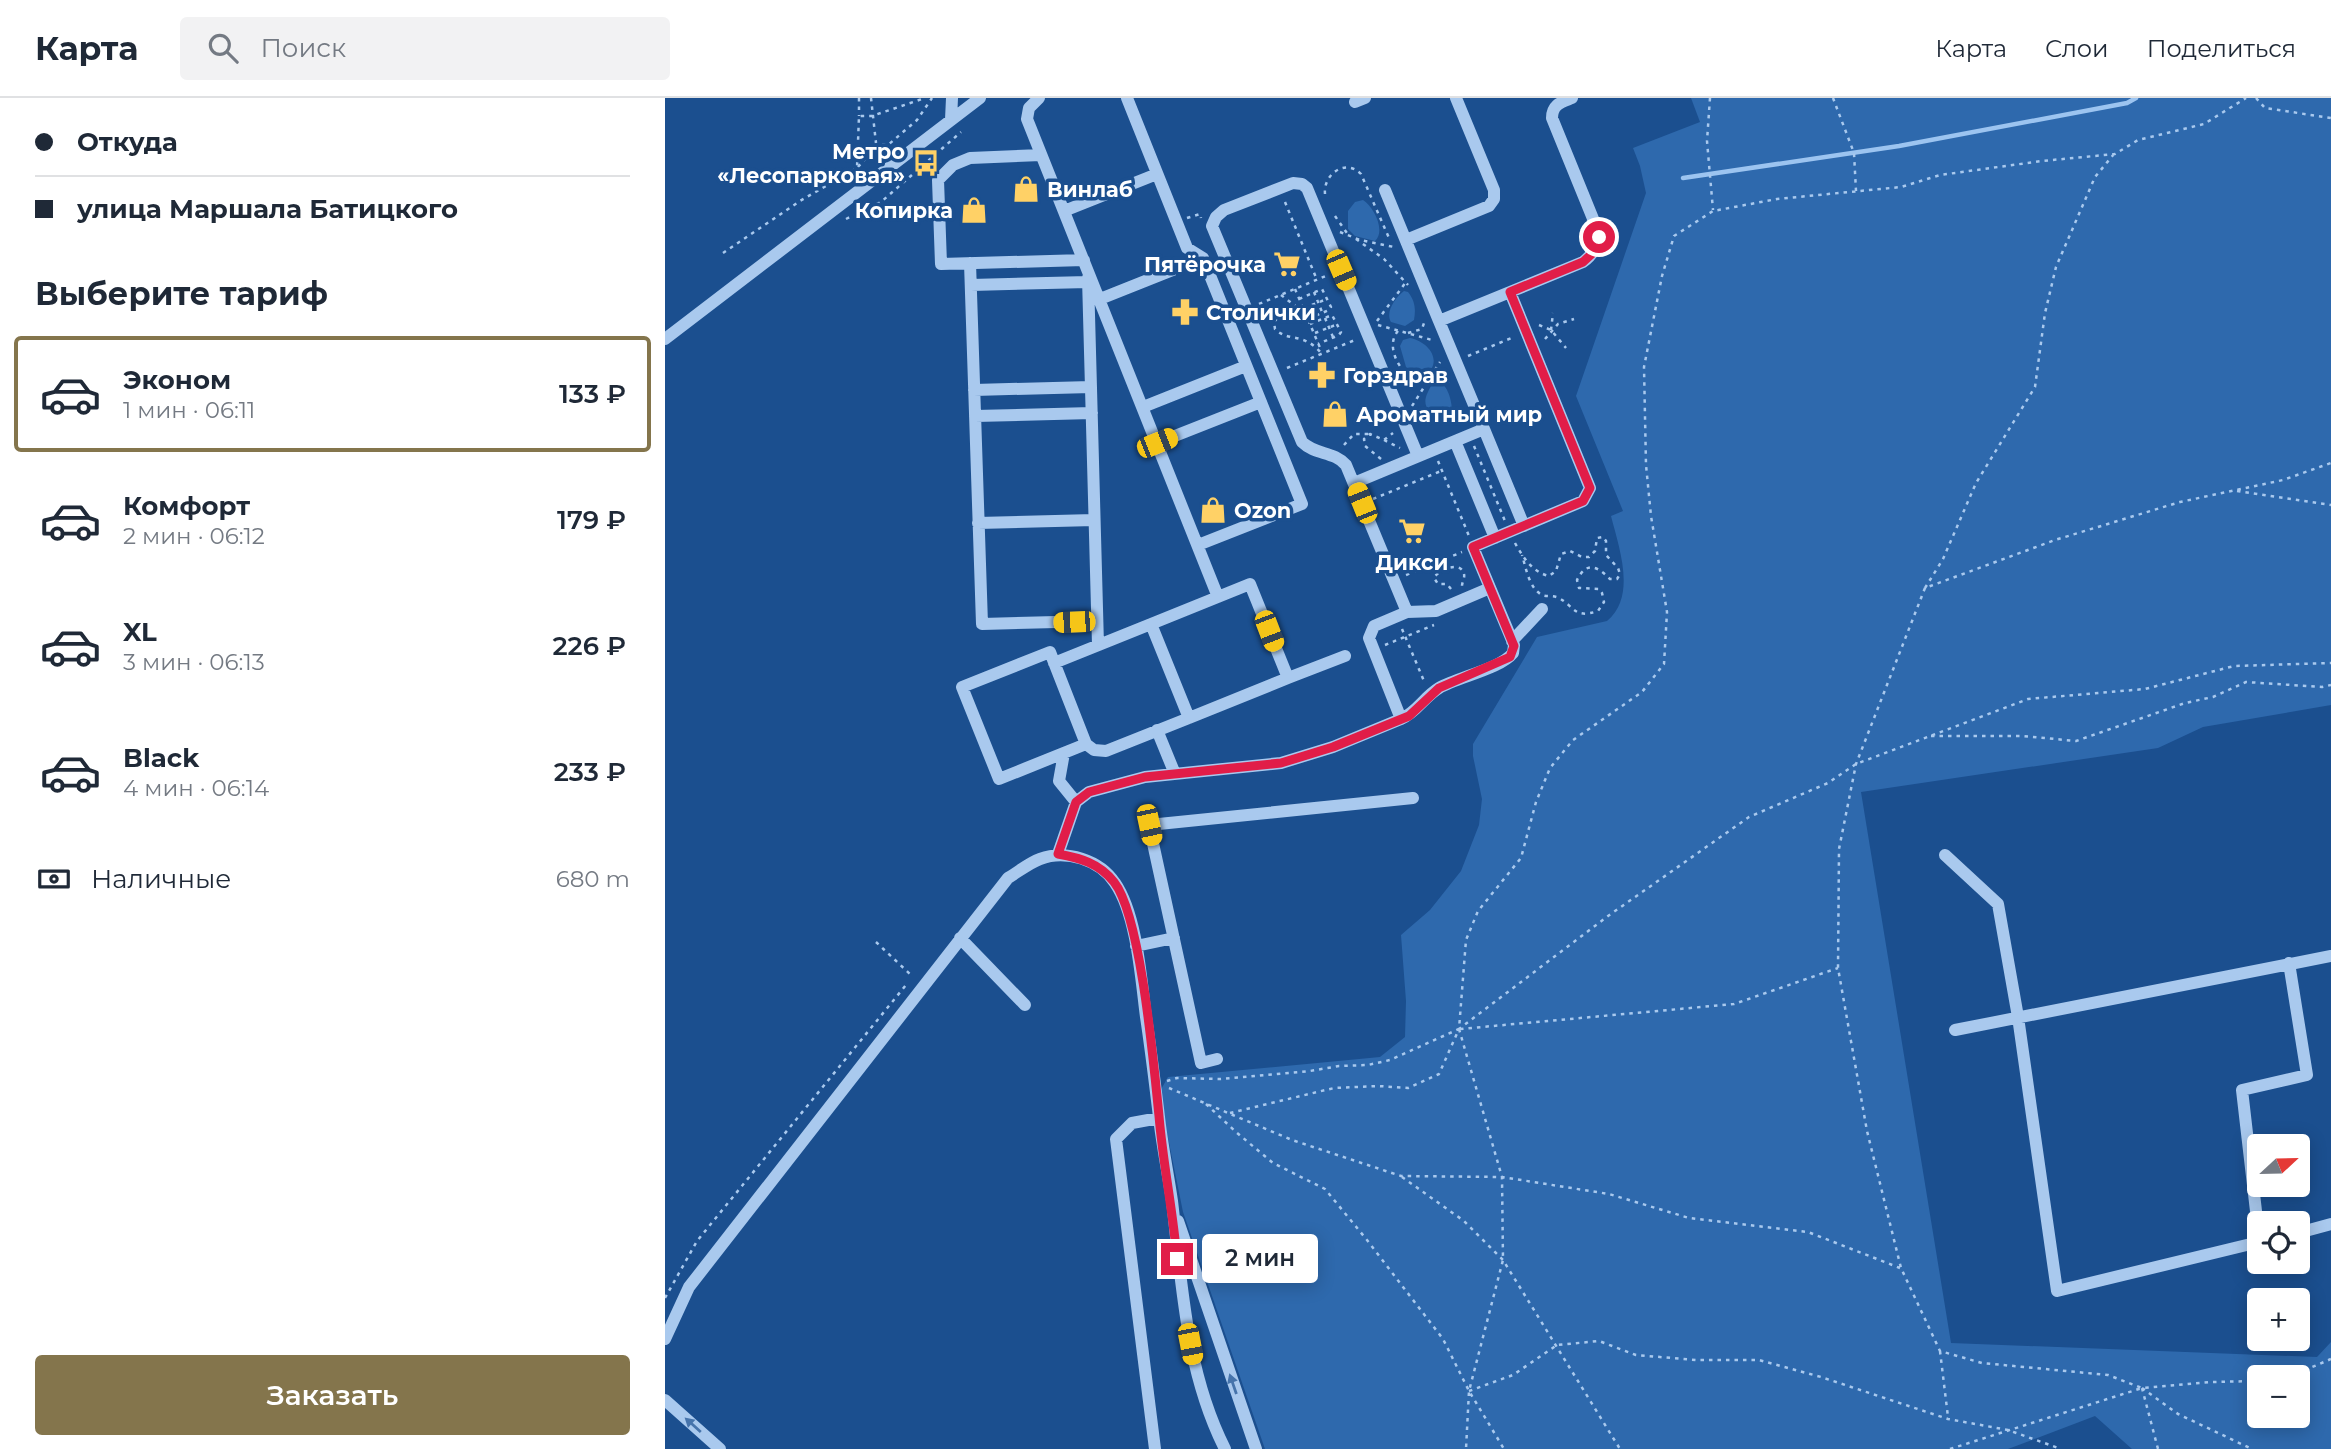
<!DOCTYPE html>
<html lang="ru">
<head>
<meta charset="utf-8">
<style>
  body { margin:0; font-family:Montserrat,sans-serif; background:#f2f2f3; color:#1f2937; height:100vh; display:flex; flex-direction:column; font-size:26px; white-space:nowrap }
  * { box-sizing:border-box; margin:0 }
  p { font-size:23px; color:#747a83 }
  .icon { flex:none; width:38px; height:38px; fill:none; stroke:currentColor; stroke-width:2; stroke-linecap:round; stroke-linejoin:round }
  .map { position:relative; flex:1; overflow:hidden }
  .drawer { display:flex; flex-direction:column; background:#fff; width:665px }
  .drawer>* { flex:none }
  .guide { display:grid; align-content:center; height:154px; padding:0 35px; background:#fff }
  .needle { width:46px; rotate:68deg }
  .tools { position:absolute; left:1582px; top:1036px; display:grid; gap:14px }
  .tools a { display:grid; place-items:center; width:63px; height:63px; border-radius:7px; background:#fff; box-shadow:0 4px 18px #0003; font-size:35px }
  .end { position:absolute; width:32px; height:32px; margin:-16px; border:9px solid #e11d48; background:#fff; box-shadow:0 0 0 4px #fff }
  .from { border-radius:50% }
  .bubble { position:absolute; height:49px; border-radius:7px; background:#fff; box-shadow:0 4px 18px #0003; font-size:23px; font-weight:600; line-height:49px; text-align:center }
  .car { position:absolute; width:21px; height:42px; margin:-21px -10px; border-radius:9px; box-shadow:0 0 5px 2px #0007; background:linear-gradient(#f5c518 24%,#345 0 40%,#f5c518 0 76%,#345 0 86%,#f5c518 0) }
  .guide b { display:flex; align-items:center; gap:24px; height:66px; font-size:26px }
  .guide b+b { border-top:2px solid #e0e1e3 }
  .guide i { width:18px; height:18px; background:#1f2937 }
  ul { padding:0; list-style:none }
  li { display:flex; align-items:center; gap:21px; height:116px; margin:0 14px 10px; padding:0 21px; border:4px solid transparent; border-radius:7px }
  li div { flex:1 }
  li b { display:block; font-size:26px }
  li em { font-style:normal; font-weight:600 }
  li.on { border-color:#84754c }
  li>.icon { width:63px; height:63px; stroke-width:1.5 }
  h2 { padding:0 35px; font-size:32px; line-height:84px }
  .pay { display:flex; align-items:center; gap:18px; height:77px; padding:0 35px; font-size:26px }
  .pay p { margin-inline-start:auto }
  .button { display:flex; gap:14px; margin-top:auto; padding:14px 35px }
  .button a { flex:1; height:80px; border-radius:7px; background:#84754c; color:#fff; font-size:28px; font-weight:600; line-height:80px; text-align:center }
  header { display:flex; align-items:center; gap:42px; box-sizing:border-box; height:98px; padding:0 35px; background:#fff; border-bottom:2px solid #e0e1e3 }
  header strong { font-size:33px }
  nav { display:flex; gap:38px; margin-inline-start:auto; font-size:24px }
  .search { width:490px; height:63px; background:#f2f2f3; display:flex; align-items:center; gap:18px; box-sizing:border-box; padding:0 24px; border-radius:7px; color:#747a83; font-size:26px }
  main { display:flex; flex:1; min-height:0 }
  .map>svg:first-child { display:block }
</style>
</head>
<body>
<header>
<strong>Карта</strong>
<div class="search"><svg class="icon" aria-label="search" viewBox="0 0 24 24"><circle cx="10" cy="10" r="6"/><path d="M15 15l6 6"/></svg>Поиск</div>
<nav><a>Карта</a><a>Слои</a><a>Поделиться</a></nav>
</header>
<main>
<section class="drawer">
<div class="guide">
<b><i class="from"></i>Откуда</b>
<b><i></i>улица Маршала Батицкого</b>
</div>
<h2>Выберите тариф</h2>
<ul>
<li class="on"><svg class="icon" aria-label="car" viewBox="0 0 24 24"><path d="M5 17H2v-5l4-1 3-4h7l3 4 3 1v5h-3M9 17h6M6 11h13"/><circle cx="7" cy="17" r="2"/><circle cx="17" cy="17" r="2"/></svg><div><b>Эконом</b><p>1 мин · 06:11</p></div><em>133 ₽</em></li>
<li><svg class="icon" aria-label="car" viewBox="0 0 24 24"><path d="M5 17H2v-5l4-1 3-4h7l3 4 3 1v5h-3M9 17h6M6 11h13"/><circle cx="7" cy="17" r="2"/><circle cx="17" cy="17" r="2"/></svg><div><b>Комфорт</b><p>2 мин · 06:12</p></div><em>179 ₽</em></li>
<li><svg class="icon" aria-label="car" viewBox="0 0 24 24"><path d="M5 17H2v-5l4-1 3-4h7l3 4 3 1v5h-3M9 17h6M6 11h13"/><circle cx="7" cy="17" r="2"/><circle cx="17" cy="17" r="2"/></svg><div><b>XL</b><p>3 мин · 06:13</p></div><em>226 ₽</em></li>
<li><svg class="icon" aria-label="car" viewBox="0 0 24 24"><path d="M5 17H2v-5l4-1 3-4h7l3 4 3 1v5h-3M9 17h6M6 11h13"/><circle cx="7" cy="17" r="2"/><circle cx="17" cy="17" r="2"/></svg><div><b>Black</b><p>4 мин · 06:14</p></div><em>233 ₽</em></li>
</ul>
<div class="pay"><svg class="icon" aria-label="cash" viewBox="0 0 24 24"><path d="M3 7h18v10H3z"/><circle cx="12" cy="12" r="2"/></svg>Наличные<p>680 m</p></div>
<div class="button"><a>Заказать</a></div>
</section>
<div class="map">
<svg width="1666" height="1351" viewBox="0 0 1666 1351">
  <rect width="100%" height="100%" fill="#1b4f8f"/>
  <path fill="#2e69ad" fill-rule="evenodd" d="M1026,0H1666V607L1538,629L1493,650L1196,694L1286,1245L1652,1259L1666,1244V1351H1467L1430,1318L1343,1351H600L518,1114L494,995L503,979L715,959L740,939L741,903L736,837L765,812L796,773L814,727L817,701L808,658V646L872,539L942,523C972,498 954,450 946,418L958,413L911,298L981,95L975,68L968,50L1035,24ZM1594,1279H1633V1318H1594Z
    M698,102C709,109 721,133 710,143L690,138L683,131V113L690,104Z
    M739,193L743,194C750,203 751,211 749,222L740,228L726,224C720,214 730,200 739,193Z
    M745,240C765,244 779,265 759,278H749L741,269L735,248L738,242Z
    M773,283C783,287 787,303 787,313L783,317L765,314C756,304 762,296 767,286Z"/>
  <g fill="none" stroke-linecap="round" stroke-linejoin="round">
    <path stroke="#9cc4f0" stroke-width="4.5" d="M1018,80L1234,48L1462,5L1471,0"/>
    <path stroke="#a9c9ee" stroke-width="2.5" stroke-dasharray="3.5 5" stroke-linecap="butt" d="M194,0V18
      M206,0L211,45
      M1045,0L1042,43L1048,112
      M1168,0L1189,55L1191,93
      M1591,0L1600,10L1666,20
      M193,69L212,47H223L252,22L267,0
      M660,96C658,76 681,60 696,76L724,140
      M620,104L652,182
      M670,118L684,138
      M522,120L535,116L536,120
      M181,121L216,104L296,34
      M675,134L695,142L729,149
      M691,141L719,161L743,187
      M58,155L135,103L192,70L194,18H207L260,0
      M630,191L656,252
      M649,194L657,214
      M616,197L633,210L636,220L632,223L615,217L609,224L610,231C624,245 638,233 657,256
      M634,201L657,191L666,209L664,212L643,221
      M594,206L663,177
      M639,210L662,201
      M660,220L668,239
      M712,223L741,184
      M645,226L667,217L676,234L674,237L653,246
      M713,227L767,242
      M874,227L886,232L901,250
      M886,232L888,215
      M733,233C720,248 734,273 749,282L774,279L784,285
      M650,235L673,226
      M743,235L757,231L759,225
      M880,241L893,226L909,221
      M803,258L849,239
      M622,270L690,242
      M747,308L775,264
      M748,312L796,325
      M719,342L735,350
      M679,347L689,336H705
      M809,348L840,423
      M716,361L700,348L699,341L705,336L719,342L728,335
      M773,363L804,438
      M1572,393L1666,407
      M708,401L776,373
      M850,445C858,459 867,474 884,478L891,473L896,456L905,453L917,459H924L930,453L932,440L938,439L941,443V457L953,470L955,476L952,481H945C933,469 922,462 912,482L914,490L934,491L937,495L939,504L933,513C909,521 910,509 894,500C888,497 882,499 877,497C864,490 861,470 857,457
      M741,477L797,454
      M1260,490L1278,461L1311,385L1370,289L1380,215L1391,169L1430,79L1449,56
      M786,491L782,486H773L769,480C773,472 796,462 799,476C800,480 797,484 797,488
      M737,531L759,583
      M720,547L769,527
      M1266,638H1358L1411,643L1520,605L1548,599L1581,584L1657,589L1666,587
      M211,844L246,877
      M794,931L837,1079L838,1162L804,1293L801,1351
      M795,931L1069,906L1173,870
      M502,983L512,980L555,981L645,973L674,968L703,967L725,962L794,931L801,842L813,813L856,760L871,704L885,670L908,642L977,594L999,566L1002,514L986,418L981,367L979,269L997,178L1009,138L1048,113L1112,101L1236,89L1275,77L1377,63L1450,56L1473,42L1539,26L1581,0
      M504,990L627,1042L736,1078L837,1079L944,1096L1024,1120L1143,1134L1235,1170
      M541,1006L571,1034L608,1065L660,1091L702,1142L778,1241L804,1293L839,1351
      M565,1015L669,990L713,988L743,990L774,976L794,931L943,818L1084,719L1163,685L1191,666L1363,601L1480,591L1569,568L1666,565
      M737,1079L799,1123L838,1162L955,1351
      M0,1200L32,1143L241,887
      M1275,1253L1283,1319
      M1624,1279L1666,1261
      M1594,1283L1546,1284L1477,1290L1443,1277L1317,1265L1275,1253L1236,1170L1202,1033L1173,870L1174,751L1191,666L1260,490L1390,442L1515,404L1618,382L1666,365
      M1477,1290L1513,1316L1587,1351
      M1477,1290L1493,1351
      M804,1293L848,1277L892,1247L934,1243L971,1257L1031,1262H1094L1156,1279L1283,1321L1343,1332L1396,1351
      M1285,1351L1477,1290"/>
    <path stroke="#a9c9ee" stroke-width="12" d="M374,0L364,10L362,21L553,499
      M462,0L522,150L538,160L637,406L533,447
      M690,4L700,0
      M286,22L287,0
      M376,57L305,60L288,67L273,82L276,166L419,162
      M720,92L774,223L845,194L925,390L918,403L808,449L849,547L848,555C835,571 793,579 774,590C759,599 752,614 736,621
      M399,113L492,76
      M741,142L824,108L829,101V92L791,0
      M305,165L317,526L432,523
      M423,180L433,547
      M306,187L423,184
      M845,194L918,164C929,156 934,147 933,133L887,20C887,6 897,4 907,0
      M435,201L538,160
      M0,241L315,0
      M309,292L426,289
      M478,309L581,268
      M310,318L427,315
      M819,331L859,428
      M790,343L830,440
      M492,345L596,304
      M689,385L819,331L774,223
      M313,425L429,422
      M742,514L771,513L825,490
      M486,526L585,486L623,580L524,620
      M847,543L877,511
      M385,554L421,646L334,681L297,589Z
      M389,565L486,526L524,620L441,653L429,652L421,646
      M623,580L680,558
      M492,632L510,676
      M399,655L394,683L411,704
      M393,756L411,704L424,694L480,679L616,665L668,649L736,621L704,540L709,528L742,514L681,367C669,353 650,357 637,344L547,128L551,119L559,112L628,85L637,86L642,90L753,358
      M1280,757L1333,806L1353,919L1392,1193L1594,1144
      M295,840L360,907
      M471,848L509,840
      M1290,932L1666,858
      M552,961L536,965L484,727L748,700
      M513,1123L591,1351
      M1633,1135L1666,1126
      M1594,1139L1577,992L1642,977L1624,865
      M0,1241L24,1189L343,780C353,774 364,765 375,761C401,751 435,762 450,785C472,817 476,881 481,919C486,952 490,986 494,1019C497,1047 503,1075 507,1103C517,1187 521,1274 560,1351
      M0,1302L55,1351
      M490,1351L451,1041L467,1025L494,1020"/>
  </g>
  <defs><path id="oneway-solid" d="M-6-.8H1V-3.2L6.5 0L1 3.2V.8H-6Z" transform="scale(1.75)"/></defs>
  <g fill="#4674ac">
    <use href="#oneway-solid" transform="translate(568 1286) rotate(-109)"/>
    <use href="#oneway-solid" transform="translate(28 1327) rotate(-138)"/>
  </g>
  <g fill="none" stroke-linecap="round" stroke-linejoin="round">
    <path stroke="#e11d48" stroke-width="9" d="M512,1161C508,1113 498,1066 494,1018C489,969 476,818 449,784C434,765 415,760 393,756L411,704L424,694L480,679L616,665L668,649L744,618L774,590L845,559L849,548L808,449L918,403L925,390L845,194L918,164L930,153L934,139"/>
  </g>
  <defs>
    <symbol id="bus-bare" viewBox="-9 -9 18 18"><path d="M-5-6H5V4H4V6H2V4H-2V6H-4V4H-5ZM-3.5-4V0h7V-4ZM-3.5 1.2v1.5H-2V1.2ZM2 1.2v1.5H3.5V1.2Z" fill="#ffd166" stroke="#1b4f8f" stroke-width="2.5" paint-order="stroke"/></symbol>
    <symbol id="shop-bare" viewBox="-9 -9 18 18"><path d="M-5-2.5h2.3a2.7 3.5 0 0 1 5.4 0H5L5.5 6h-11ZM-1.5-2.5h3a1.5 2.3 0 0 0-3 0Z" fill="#ffd166" stroke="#1b4f8f" stroke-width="2.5" paint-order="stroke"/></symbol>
    <symbol id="supermarket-bare" viewBox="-9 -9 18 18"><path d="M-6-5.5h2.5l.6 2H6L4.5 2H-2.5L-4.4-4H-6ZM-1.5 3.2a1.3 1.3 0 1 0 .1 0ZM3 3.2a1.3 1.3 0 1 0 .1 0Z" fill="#ffd166" stroke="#1b4f8f" stroke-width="2.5" paint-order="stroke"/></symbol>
    <symbol id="pharmacy-bare" viewBox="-9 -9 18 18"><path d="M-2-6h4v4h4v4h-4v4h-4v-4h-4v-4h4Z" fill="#ffd166" stroke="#1b4f8f" stroke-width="2.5" paint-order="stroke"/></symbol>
  </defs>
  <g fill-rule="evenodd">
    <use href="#bus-bare" x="242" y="46" width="38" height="38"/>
    <use href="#shop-bare" x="342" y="72" width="38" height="38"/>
    <use href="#shop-bare" x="290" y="93" width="38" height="38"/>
    <use href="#supermarket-bare" x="603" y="147" width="38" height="38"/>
    <use href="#pharmacy-bare" x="501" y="195" width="38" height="38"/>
    <use href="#pharmacy-bare" x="638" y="258" width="38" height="38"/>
    <use href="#shop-bare" x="651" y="297" width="38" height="38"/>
    <use href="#shop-bare" x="529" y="393" width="38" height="38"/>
    <use href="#supermarket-bare" x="728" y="414" width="38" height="38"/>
  </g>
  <g text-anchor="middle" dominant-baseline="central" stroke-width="7" stroke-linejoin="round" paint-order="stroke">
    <g font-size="21" font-weight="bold" fill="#fff" stroke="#1b4f8f" text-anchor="start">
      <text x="240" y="53" text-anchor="end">Метро<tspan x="240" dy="24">«Лесопарковая»</tspan></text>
      <text x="382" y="91">Винлаб</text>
      <text x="288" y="112" text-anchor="end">Копирка</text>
      <text x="601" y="166" text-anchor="end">Пятёрочка</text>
      <text x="541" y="214">Столички</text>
      <text x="678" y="277">Горздрав</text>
      <text x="691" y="316">Ароматный мир</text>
      <text x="569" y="412">Ozon</text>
      <text x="747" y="464" text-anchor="middle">Дикси</text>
    </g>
  </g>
</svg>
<div class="tools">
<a><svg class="needle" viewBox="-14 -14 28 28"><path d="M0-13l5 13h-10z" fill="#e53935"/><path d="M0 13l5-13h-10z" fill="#747a83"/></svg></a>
<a><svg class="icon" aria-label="locate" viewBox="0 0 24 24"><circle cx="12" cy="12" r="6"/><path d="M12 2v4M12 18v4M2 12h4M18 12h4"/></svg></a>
<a>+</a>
<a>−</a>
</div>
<i class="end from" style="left:934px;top:139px"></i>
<i class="end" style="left:512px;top:1161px"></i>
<div class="bubble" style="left:537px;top:1136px;width:116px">2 мин</div>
<i class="car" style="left:676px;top:172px;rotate:157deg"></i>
<i class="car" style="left:492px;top:345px;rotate:68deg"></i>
<i class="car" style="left:697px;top:405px;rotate:338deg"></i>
<i class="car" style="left:409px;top:524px;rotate:268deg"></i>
<i class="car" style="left:604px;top:533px;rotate:159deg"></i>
<i class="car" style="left:484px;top:727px;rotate:168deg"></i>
<i class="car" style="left:525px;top:1246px;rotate:169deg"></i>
</div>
</main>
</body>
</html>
